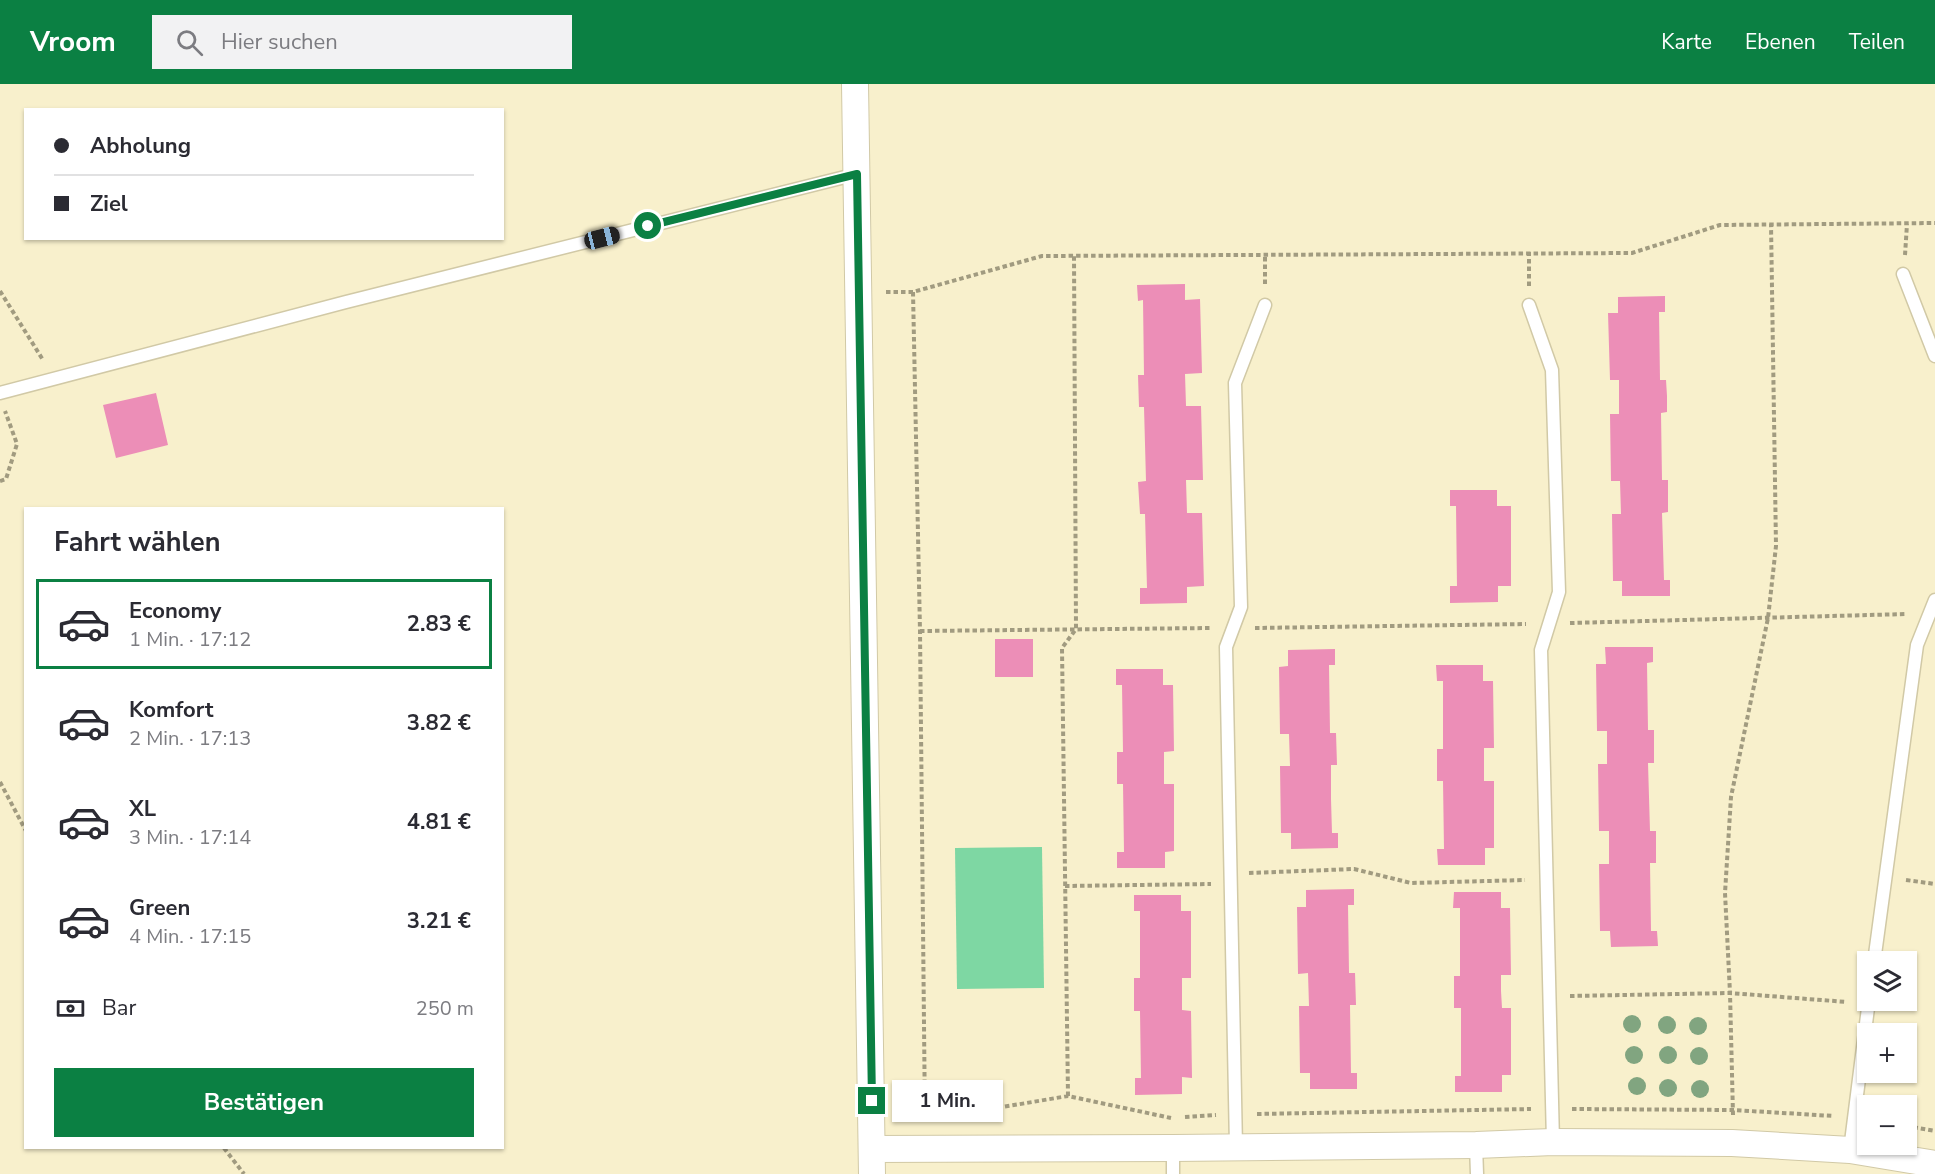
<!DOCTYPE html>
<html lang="de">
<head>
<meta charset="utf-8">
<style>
  body { margin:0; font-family:"Nunito Sans",sans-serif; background:#f2f2f3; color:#2b2b33; height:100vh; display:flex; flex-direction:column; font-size:22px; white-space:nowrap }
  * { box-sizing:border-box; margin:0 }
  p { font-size:20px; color:#7c7c81 }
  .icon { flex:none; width:33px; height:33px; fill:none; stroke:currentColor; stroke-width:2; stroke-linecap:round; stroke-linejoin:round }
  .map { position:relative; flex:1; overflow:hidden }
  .side { position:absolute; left:24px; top:423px; width:480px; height:642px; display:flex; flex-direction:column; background:#fff; border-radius:0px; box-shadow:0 2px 4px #0004 }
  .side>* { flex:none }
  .banner { position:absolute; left:24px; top:24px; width:480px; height:132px; border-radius:0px; box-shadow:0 2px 4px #0004; display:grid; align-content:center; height:132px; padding:0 30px; background:#fff }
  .buttons { position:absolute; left:1857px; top:867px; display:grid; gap:12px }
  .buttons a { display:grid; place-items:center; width:60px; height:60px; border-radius:0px; background:#fff; box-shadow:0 2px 4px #0004; font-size:30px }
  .end { position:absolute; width:27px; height:27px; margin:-14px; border:8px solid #0b8043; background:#fff; box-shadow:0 0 0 3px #fff }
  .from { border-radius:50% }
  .bubble { position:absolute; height:42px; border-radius:0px; background:#fff; box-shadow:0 2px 4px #0004; font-size:20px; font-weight:700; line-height:42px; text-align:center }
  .car { position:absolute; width:18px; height:36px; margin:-18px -9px; border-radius:8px; box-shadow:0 0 4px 2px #0007; background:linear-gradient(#222 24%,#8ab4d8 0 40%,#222 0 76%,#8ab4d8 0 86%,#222 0) }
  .banner b { display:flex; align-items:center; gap:21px; height:57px; font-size:22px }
  .banner b+b { border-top:2px solid #e1e1e2 }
  .banner i { width:15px; height:15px; background:#2b2b33 }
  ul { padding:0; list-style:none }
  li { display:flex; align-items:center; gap:18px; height:90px; margin:0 12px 9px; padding:0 18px; border:3px solid transparent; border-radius:0px }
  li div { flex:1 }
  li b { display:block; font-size:22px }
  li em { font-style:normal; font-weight:700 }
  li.active { border-color:#0b8043 }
  li>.icon { width:54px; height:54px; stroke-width:1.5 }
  h2 { padding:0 30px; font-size:27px; line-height:72px }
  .pay { display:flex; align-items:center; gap:15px; height:66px; padding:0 30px; font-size:22px }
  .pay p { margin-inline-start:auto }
  .action { display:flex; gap:12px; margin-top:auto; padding:12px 30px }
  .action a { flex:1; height:69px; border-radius:0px; background:#0b8043; color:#fff; font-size:24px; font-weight:700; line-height:69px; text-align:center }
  header { display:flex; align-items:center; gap:36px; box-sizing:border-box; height:84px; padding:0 30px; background:#0b8043; color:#fff }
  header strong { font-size:28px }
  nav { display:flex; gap:33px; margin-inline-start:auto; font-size:21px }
  .search { width:420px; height:54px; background:#f2f2f3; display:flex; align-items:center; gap:15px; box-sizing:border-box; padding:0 21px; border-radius:0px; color:#7c7c81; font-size:22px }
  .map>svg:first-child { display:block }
</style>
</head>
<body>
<header>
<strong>Vroom</strong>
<div class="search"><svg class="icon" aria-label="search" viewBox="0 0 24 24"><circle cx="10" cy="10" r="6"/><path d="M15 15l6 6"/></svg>Hier suchen</div>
<nav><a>Karte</a><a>Ebenen</a><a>Teilen</a></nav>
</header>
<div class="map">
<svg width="1935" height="1090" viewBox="0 0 1935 1090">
  <rect width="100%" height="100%" fill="#f8f0cc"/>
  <path fill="#7ed7a3" d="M1042,763L1044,904L957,905L955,764Z"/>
  <path fill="#ec8eb7" d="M1185,200V216L1200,215L1202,289L1185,290L1186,322H1201L1203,396H1186L1187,429H1202L1204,502L1187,503V519L1140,520V504H1147L1145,430H1140L1138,398L1146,397L1144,323H1139L1138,291H1144L1143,216L1138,217L1137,201Z
    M1665,212V228H1659L1660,296H1666L1667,312V328L1661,329L1662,396H1668V428L1662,429L1664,496H1670V512H1622V497H1613L1612,430H1621L1620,397H1611L1610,330H1619V296H1610L1608,229H1618V213Z
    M156,309L168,361L116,374L103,321Z
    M1450,406H1497V422H1511V502H1498V518L1450,519V502H1457L1456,422H1450Z
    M995,555H1033V593H995Z
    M1605,563H1653V578L1647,579L1648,646H1654V679H1648L1650,747H1656V779H1650L1651,847H1657L1658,862L1611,863L1610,847H1600L1599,780H1609V747H1599L1598,680H1607V647H1597L1596,580H1606Z
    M1335,565V581H1329L1330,649H1336L1337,681H1331V715L1332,749H1338V764L1291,765V749H1281L1280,682H1290L1289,650H1280L1279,583L1288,582V566Z
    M1436,581H1483V597H1493L1494,664H1484V697H1494V764H1485V781H1438L1437,765H1444L1443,697H1437V665H1443V597H1437Z
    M1116,585H1163V601H1173L1174,667L1164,668V700H1174V767L1165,768V784H1117V768H1124L1123,700H1117V668H1123L1122,601H1116Z
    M1354,805V821H1348L1349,889H1355L1356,921H1350L1351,989H1357V1005H1310V989H1300L1299,922H1309L1308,889L1298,890L1297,823H1306V806Z
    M1454,808H1501V824H1510L1511,891H1501V907L1502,924H1511V991H1502V1008H1455V992H1461V924H1454V892H1460V824H1453Z
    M1134,811H1181V827H1191V894H1182V926L1191,927L1192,994L1182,993V1010L1135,1011V994H1141L1140,927H1134V894H1140V827H1134Z"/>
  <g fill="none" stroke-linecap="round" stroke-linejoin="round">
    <defs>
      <path id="service" d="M1903,190L1935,272
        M1529,221L1552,286L1559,508L1541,566L1553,1058
        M0,309L346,218L857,90
        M1874,878L1917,561L1935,516
        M1476,1061L1477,1090
        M1236,1063L1226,563L1241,523L1235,299L1265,221
        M1173,1064V1090
        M1850,1066L1869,916"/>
      <path id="minor" d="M855,0L872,1090
        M872,1065L1173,1064L1476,1061L1553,1058L1732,1059L1850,1066L1935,1080"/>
    </defs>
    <use href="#service" stroke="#d1c9a6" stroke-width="15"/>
    <use href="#minor" stroke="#d1c9a6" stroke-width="28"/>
    <path stroke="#a19b80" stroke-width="4" stroke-dasharray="4.5 3" stroke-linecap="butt" d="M1905,171L1907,140
      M1265,200V171
      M1529,202V168
      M0,207L43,276
      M886,208H913L1042,172L1632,169L1720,141L1935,139
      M913,208L920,547L925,1038
      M0,397L6,395L17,360L5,327
      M1570,539L1907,530
      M1255,544L1526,540
      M920,547L1211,544
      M0,698L26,747
      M1249,789L1354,785L1411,799L1525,796
      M1906,796L1935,800
      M1065,802L1211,800
      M1570,912L1730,909L1847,918
      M1068,1012L1062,564L1076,545L1074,172
      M1572,1025L1733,1026L1834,1032
      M1257,1030L1531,1025
      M1733,1031L1730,909L1725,809L1731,713L1768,534L1776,462L1771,140
      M1185,1033L1216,1031
      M931,1035L1068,1012L1171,1034
      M1906,1042L1935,1047
      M224,1064L244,1090"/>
    <use href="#service" stroke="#fff" stroke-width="12"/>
    <use href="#minor" stroke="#fff" stroke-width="26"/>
  </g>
  <g fill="#81a580">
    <circle cx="1632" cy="940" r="9"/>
    <circle cx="1667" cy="941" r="9"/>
    <circle cx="1698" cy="942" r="9"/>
    <circle cx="1634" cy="971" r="9"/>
    <circle cx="1668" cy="971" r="9"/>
    <circle cx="1699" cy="972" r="9"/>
    <circle cx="1637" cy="1002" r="9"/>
    <circle cx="1668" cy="1004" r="9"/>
    <circle cx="1700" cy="1005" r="9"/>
  </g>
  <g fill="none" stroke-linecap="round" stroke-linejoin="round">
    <path stroke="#0b8043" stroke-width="8" d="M648,142L857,90L872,1017"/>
  </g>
</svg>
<div class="buttons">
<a><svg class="icon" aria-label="layers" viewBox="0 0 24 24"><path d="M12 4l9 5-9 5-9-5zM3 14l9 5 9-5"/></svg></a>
<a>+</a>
<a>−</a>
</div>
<i class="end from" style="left:648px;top:142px"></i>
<i class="end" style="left:872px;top:1017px"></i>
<div class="bubble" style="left:892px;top:996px;width:111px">1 Min.</div>
<i class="car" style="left:602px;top:154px;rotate:76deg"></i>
<div class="banner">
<b><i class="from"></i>Abholung</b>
<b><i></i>Ziel</b>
</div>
<section class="side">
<h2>Fahrt wählen</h2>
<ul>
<li class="active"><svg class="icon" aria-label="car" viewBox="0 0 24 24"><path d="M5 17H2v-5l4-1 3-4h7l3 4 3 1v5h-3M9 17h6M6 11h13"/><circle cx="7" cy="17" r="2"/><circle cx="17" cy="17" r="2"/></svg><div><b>Economy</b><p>1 Min. · 17:12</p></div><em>2.83 €</em></li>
<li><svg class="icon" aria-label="car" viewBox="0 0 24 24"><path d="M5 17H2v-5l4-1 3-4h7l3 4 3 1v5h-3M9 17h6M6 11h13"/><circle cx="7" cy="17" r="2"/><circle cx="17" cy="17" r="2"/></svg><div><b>Komfort</b><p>2 Min. · 17:13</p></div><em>3.82 €</em></li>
<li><svg class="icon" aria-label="car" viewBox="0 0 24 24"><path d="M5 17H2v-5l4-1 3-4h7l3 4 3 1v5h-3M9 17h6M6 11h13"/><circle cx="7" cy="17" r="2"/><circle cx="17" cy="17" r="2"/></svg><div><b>XL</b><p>3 Min. · 17:14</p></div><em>4.81 €</em></li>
<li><svg class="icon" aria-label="car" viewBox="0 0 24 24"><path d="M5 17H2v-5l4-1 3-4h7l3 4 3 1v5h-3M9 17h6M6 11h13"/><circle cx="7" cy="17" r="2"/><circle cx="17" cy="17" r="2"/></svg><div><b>Green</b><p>4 Min. · 17:15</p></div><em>3.21 €</em></li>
</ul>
<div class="pay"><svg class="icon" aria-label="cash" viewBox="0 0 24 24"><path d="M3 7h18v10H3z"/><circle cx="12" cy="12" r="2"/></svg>Bar<p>250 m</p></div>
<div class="action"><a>Bestätigen</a></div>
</section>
</div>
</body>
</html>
